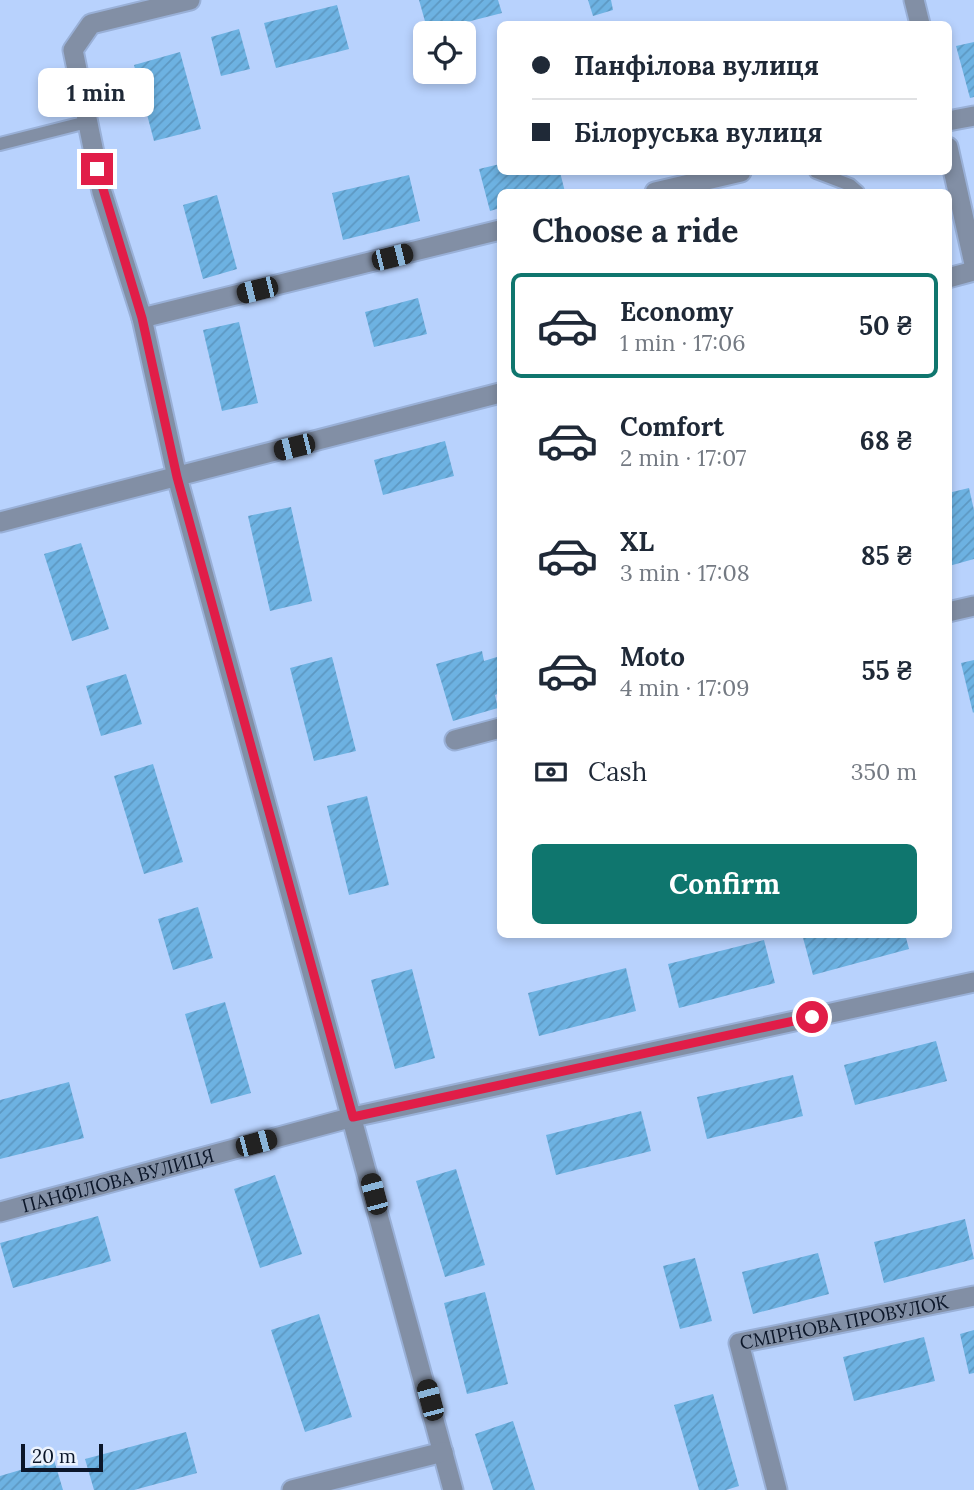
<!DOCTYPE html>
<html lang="en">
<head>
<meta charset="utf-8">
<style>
  body { margin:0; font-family:Lora,serif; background:#f6f6f7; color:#1f2937; height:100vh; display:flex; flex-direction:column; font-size:26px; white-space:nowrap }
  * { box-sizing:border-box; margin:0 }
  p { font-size:23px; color:#747a83 }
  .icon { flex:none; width:38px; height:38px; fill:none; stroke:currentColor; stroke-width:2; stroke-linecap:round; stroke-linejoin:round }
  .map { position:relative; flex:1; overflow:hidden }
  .side { position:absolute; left:497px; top:189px; width:455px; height:749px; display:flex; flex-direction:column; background:#fff; border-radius:10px; box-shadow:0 4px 10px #0003 }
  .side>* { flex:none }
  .guide { position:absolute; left:497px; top:21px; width:455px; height:154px; border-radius:10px; box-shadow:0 4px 10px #0003; display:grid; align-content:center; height:154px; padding:0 35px; background:#fff }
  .tools { position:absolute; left:413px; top:21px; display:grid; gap:14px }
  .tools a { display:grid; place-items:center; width:63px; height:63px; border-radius:10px; background:#fff; box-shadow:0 4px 10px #0003; font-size:35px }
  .scale { position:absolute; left:21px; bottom:18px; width:82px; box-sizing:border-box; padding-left:7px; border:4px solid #0b1629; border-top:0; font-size:19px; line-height:24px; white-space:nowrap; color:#0b1629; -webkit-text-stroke:5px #ebf2fd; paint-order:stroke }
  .end { position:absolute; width:32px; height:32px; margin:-16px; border:9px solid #e11d48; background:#fff; box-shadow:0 0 0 4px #fff }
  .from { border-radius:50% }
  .bubble { position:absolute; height:49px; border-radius:10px; background:#fff; box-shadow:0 4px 10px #0003; font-size:23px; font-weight:700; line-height:49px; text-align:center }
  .car { position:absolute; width:21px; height:42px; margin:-21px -10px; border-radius:9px; box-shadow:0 0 5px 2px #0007; background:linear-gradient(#222 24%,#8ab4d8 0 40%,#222 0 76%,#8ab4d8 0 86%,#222 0) }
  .guide b { display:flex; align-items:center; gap:24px; height:66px; font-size:26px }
  .guide b+b { border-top:2px solid #e0e1e3 }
  .guide i { width:18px; height:18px; background:#1f2937 }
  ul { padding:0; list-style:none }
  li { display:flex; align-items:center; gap:21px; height:105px; margin:0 14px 10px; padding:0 21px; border:4px solid transparent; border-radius:10px }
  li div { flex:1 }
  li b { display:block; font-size:26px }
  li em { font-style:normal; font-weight:700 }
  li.current { border-color:#0f766e }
  li>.icon { width:63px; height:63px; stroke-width:1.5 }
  h2 { padding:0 35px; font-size:32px; line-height:84px }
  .pay { display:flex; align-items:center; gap:18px; height:77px; padding:0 35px; font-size:26px }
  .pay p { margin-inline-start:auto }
  .primary-button { display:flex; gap:14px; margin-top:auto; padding:14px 35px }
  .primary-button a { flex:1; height:80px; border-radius:10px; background:#0f766e; color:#fff; font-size:28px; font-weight:700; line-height:80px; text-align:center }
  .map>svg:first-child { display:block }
</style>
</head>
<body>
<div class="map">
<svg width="974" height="1490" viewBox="0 0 974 1490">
  <defs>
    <pattern id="building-hatch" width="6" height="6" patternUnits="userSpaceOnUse" patternTransform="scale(1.75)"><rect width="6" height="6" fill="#6db2e2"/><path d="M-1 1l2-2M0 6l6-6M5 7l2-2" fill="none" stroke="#5d98c2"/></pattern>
  </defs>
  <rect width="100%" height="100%" fill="#b8d2fd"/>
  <path fill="url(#building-hatch)" d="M419,0H498L502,13L428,32Z
    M588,0H611L613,10L593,16Z
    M337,5L349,49L276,68L264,23Z
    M239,29L250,69L221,76L211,37Z
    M974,42V97L970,98L956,46Z
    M180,52L201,129L154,141L134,65Z
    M500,164V172H560L565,192H500V208L490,211L479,169Z
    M409,175L420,221L343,240L332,193Z
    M217,195L237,269L203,279L183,205Z
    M418,298L427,334L374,347L365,312Z
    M239,322L258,403L222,411L203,330Z
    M445,441L454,476L383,495L374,460Z
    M969,488L974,510V559L949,566L948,493Z
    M291,507L312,601L270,611L248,516Z
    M81,543L109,629L72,641L44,554Z
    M482,651L484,661L500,656V693L495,695L498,708L453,721L436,664Z
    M332,657L356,751L314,761L290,668Z
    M974,660V712L973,713L961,663Z
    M126,674L142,724L101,736L86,686Z
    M153,764L183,862L144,874L114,776Z
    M367,796L389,885L349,895L327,806Z
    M198,907L213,958L173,970L158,919Z
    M802,934H905L909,949L813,975Z
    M764,940L775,983L679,1008L668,964Z
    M626,968L636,1011L539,1036L528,993Z
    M412,969L435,1058L395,1069L371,980Z
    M225,1002L251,1093L211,1104L185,1014Z
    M936,1041L947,1081L855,1105L844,1065Z
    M793,1075L803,1116L707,1139L697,1097Z
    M69,1082L84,1138L0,1159V1100Z
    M641,1111L651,1151L556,1175L546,1135Z
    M456,1169L485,1265L445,1277L416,1181Z
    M275,1175L302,1254L260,1268L234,1189Z
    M98,1216L111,1261L13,1288L0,1243Z
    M965,1219L974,1259L884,1283L874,1242Z
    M818,1253L829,1294L753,1314L742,1272Z
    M695,1258L712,1321L680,1329L663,1266Z
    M485,1292L508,1384L467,1394L444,1303Z
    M319,1314L352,1417L305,1432L271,1330Z
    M974,1330V1373L969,1374L960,1334Z
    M924,1337L935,1381L854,1401L843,1357Z
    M713,1394L739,1486L726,1490H699L674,1405Z
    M513,1421L535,1490H493L475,1434Z
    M186,1432L197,1473L134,1490H94L85,1459Z
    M54,1460L63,1490H0V1476Z"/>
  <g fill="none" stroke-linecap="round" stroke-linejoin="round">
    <defs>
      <path id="service" d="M0,144L87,122
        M816,172L850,185L858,192"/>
      <g id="minor">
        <path d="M190,0L91,24L73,50L102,192L142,318L177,477L453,1490"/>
        <path d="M914,0L920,24"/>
        <path d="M948,121L974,116"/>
        <path d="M948,147L974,264"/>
        <path d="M655,192L741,172"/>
        <path d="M948,278L974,271"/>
        <path d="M142,318L500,230"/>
        <path d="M0,522L500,393"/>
        <path d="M948,612L974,606"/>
        <path d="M455,740L500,728"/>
        <path id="s1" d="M0,1212L353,1117L974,982"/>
        <path d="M292,1490L443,1452"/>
        <path id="s2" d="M777,1490L739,1343L974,1296"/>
      </g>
    </defs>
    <use href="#service" stroke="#99b0d7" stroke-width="16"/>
    <use href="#minor" stroke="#99b0d7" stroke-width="23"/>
    <use href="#service" stroke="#828fa5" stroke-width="12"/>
    <use href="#minor" stroke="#828fa5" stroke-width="19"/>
  </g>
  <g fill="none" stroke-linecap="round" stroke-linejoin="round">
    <path stroke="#e11d48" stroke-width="9" d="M97,169L142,318L177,477L353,1117L812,1017"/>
  </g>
  <g text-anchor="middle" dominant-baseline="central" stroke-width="5" stroke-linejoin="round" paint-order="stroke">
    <g font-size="19" fill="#0b1629" stroke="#ebf2fd">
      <text stroke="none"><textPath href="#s1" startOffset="122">ПАНФІЛОВА ВУЛИЦЯ</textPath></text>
      <text stroke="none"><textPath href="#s2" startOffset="259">СМІРНОВА ПРОВУЛОК</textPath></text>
    </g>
  </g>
</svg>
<div class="tools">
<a><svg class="icon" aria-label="locate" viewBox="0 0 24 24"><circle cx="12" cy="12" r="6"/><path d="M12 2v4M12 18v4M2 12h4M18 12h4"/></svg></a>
</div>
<div class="scale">20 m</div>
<i class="end from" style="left:812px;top:1017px"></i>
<i class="end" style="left:97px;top:169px"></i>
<div class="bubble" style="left:38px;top:68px;width:116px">1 min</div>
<i class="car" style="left:392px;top:257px;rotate:76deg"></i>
<i class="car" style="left:257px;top:290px;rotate:256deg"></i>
<i class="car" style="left:294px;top:447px;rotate:256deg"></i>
<i class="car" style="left:256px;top:1143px;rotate:75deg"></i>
<i class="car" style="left:374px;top:1194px;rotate:345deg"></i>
<i class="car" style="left:430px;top:1400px;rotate:345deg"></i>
<div class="guide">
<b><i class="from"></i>Панфілова вулиця</b>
<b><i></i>Білоруська вулиця</b>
</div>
<section class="side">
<h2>Choose a ride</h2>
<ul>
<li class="current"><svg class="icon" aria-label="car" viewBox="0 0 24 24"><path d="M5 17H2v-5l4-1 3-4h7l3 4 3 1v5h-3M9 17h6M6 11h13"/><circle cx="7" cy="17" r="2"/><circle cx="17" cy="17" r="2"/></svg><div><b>Economy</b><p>1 min · 17:06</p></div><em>50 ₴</em></li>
<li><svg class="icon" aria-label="car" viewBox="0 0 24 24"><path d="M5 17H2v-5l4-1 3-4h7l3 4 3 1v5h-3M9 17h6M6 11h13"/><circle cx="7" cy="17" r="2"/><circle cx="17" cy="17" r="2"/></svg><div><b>Comfort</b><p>2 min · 17:07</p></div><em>68 ₴</em></li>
<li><svg class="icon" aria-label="car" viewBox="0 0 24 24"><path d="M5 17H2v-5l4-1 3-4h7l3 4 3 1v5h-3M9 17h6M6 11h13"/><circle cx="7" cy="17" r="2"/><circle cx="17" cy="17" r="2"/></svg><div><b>XL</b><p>3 min · 17:08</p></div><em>85 ₴</em></li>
<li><svg class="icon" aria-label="car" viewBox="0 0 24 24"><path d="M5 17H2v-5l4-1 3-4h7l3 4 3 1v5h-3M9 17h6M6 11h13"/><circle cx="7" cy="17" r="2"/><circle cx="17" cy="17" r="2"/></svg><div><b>Moto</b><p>4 min · 17:09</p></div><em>55 ₴</em></li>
</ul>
<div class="pay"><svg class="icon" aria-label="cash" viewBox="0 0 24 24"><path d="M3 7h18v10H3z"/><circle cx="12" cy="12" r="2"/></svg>Cash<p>350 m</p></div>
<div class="primary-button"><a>Confirm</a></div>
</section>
</div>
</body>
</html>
